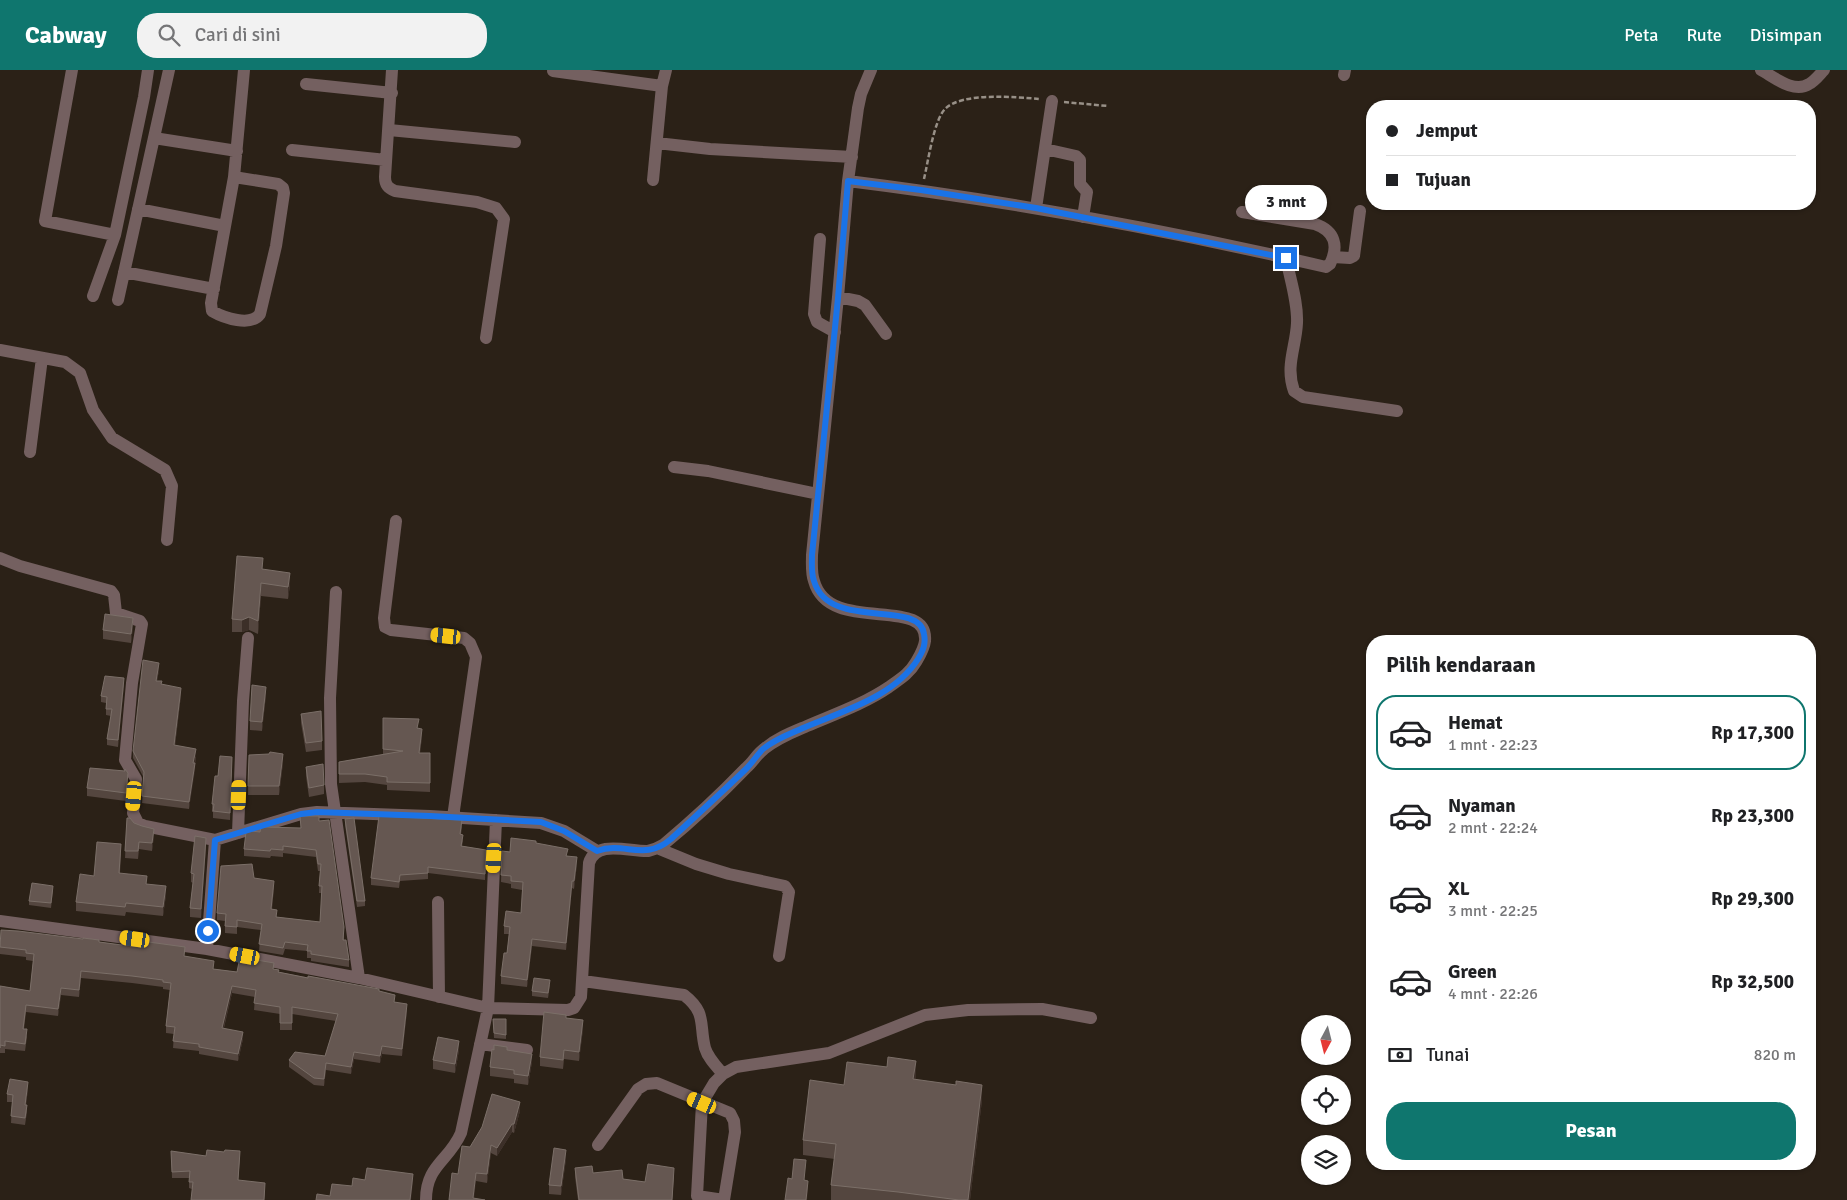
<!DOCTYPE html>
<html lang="id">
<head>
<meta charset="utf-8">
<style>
  body { margin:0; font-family:Signika,sans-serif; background:#f2f2f2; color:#202124; height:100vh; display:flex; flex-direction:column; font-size:19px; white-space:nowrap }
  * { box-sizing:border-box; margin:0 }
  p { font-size:16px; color:#757577 }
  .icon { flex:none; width:28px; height:28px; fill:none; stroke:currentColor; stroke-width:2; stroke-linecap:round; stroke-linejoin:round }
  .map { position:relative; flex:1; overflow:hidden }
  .details { position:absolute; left:1366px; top:565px; width:450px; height:535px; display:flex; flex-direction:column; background:#fff; border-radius:20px; box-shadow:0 1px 4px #0004 }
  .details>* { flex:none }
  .hud { position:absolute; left:1366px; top:30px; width:450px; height:110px; border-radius:20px; box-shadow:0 1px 4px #0004; display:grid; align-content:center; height:110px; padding:0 20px; background:#fff }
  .needle { width:32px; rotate:187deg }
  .tools { position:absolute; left:1301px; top:945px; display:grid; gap:10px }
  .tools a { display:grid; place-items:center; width:50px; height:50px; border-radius:50%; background:#fff; box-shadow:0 1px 4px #0004; font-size:25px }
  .end { position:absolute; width:22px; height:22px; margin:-11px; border:6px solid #1a73e8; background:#fff; box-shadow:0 0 0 2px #fff }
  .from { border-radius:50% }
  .bubble { position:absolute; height:35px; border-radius:18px; background:#fff; box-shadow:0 1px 4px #0004; font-size:16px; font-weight:700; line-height:35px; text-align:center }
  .car { position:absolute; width:15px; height:30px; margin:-15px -8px; border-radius:6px; box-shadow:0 0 4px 1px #0007; background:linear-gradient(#f5c518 24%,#345 0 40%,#f5c518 0 76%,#345 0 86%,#f5c518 0) }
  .hud b { display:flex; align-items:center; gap:18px; height:48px; font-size:19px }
  .hud b+b { border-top:1px solid #e0e0e0 }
  .hud i { width:12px; height:12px; background:#202124 }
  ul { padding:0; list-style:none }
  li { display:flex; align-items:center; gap:15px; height:75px; margin:0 10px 8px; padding:0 10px; border:2px solid transparent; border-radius:20px }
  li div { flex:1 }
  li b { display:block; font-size:19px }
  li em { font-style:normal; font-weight:700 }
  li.on { border-color:#0f766e }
  li>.icon { width:45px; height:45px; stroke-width:1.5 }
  h2 { padding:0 20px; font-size:22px; line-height:60px }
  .pay { display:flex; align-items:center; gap:12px; height:55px; padding:0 20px; font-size:19px }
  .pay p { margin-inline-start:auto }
  .primary-button { display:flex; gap:10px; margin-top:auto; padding:10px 20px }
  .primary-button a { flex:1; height:58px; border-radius:20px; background:#0f766e; color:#fff; font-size:20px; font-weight:700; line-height:58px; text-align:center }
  header { display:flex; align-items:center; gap:30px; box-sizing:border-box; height:70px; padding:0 25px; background:#0f766e; color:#fff }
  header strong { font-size:24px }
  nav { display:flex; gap:28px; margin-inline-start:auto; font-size:18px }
  .search { width:350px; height:45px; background:#f2f2f2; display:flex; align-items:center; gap:12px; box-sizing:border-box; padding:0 18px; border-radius:20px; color:#757577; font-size:19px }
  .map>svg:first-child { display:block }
</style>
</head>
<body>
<header>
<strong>Cabway</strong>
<div class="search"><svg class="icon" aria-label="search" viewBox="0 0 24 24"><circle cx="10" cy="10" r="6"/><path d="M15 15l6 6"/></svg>Cari di sini</div>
<nav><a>Peta</a><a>Rute</a><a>Disimpan</a></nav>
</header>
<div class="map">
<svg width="1847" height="1130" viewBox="0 0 1847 1130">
  <rect width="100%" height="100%" fill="#2b2117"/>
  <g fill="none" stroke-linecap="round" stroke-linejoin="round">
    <path stroke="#989087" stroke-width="2.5" stroke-dasharray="5 2.5" stroke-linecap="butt" d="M1064,32L1108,36
      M924,109C928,92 934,50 945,39C961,22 1017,27 1039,29"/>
    <path stroke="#746060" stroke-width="12" d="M72,0L45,151L115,165L144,27L148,0
      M392,0L385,107C385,115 388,118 395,121L477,132L496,138L504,149L486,268
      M1761,0C1774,7 1794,24 1809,14C1815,11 1820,4 1824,0
      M553,1L662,16
      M1344,5L1345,0
      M306,14L392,23
      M389,60L515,72
      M154,68L237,81
      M657,73L710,79L852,87
      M1045,79L1076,86L1080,90V114L1087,122L1083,147
      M292,80L386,90
      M234,107L278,114L283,118L284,123L276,176L260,244C251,257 224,248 212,241L211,233L234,107L244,0
      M653,110L662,16L666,0
      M848,111C1009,131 1168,160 1326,197L1330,194C1339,176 1335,161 1315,154L1242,142
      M1036,138L1052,31
      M138,139L225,156
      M820,169L814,244L817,252L835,262
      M1333,187L1350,188L1354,186L1360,141
      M1286,188C1290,209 1298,232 1297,253C1296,277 1285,296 1294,321L1303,327L1397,341
      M124,202L214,219
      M93,226L115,165
      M838,227L858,231L865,235L886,264
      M118,230L169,0
      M0,280L65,292L80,303L93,340L112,368L165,400L172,416L167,470
      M30,382L42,288
      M674,397L708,401L818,424
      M396,451L384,548L385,557L391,560L464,568L470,573L476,587L453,747
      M0,488L20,496L111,521L114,525L116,543L140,551L142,554L132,613L125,690L136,709L133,743L138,753L145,756L215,770L301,744L317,742L430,746L541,753L564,761L597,781
      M336,522L330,628L331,714L359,908
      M238,763L243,631L248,568
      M657,778L696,794L729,804L785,816L789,822L779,886
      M438,832L439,927
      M0,851L207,879L359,908L488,938L496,750
      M207,879L215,770
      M583,911L684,925C707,943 699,954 705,978C708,988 716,996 723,1004
      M480,974L527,980
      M598,1075L638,1019L646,1014L657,1013L730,1043L734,1051L735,1062L724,1130
      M426,1130C426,1095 449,1091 461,1063L488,938L568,940L574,938L581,927L589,793C596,769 630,782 648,781C653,780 658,778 663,775C692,751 720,725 746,698C753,692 757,684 764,679C777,668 793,662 807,656C835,644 864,634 889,617C900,609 909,604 916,592C920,585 924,579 925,571C929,524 829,566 814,511C811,503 812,493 812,485L838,227L848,111L858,38L861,24L871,0
      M724,1130L697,1126L702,1033L714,1013L723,1004L736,997L829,983L925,945L968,940L1042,939L1091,948"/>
  </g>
  <path fill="#54463f" d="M263,499L290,515L288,529L261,526L258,564L249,560L242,562H232V549Z
    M133,557L131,573L103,569V560Z
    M159,600L157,611L162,614L181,625L175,676L196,687L189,739L142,733L144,708L133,688V681Z
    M124,615L118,677L107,675V669L111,646L106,645V633L101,632V626Z
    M266,625L262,661L250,660V651Z
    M301,644L322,671V680L306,682L301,653Z
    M383,648L418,658L422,667L420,683L430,713V722L387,720V715L365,712L339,713V692L383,685Z
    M232,687L230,750L213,748V742H212V734L218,706Z
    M283,693L279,725H248V716Z
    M306,697L324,715V724L309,727L306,706Z
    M128,711L126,731L87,726V718Z
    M127,748L154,766L152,781L139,779L138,789L125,788Z
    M345,749L365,831V836L357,837L345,755Z
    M319,751L344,864V870L349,890V897L311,891V888H307V881L285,879L283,885L259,881L261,860L237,857V864L225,863V851L217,850V843L254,808L274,818L272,839L277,847L320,852L322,823H319L320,801H318L316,787L283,783V787L271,786L270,788L244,786V779L260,762L300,758Z
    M462,756L461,765L463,771L462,776L486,780L485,810L428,803V809L400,811L399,818L371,815V808Z
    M536,773L568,786L577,794L574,819L572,818L566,880L532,876L527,917L501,914V906L507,883L509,864H504V856L521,843L522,820L511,818V814L501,812L502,781L510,782Z
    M206,777L201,848L190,847V838L193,813L191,812V803Z
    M121,783L120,803L147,814L166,825L163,846L126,842L125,846L76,841V832L94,806Z
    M53,820L51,838L29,835V831Z
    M83,869L185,886L214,899L237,902L274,900L279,902L379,921L407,941L402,986L382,984L380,993L354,989L351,1004L326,1000L324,1016L314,1015L289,997V990L325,986L336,951L292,944V960H280V944L254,940L255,927L232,923L224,958L243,969L238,991L199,984V981L173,978L174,964L166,963V956L170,920L163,919V917L132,913L81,908L79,927L61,925L58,946L26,942L24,959L27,967L25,981L5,979V983H0V916L30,921L33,891L26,890V887L0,884V873Z
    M550,915L548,928L532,926V921Z
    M566,948L583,959L579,991L564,989L563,999L540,996V987Z
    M493,949H506V969L494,968Z
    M459,980L455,1003L433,999V990Z
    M494,980H507L532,992L528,1015L514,1013V1009L490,1006V997Z
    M916,1006L915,1009L982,1030L970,1130H831V1115L835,1089L803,1085V1070L844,1015Z
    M28,1019L26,1035L27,1042L25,1055L11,1053L12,1032H7V1024Z
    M520,1041L514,1063L512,1062L497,1086L491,1083L487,1113L476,1111L449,1130L458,1104L470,1077Z
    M171,1081L206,1086L240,1088L238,1111L265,1120L264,1130H191L192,1119L189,1118V1108H172Z
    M566,1089L561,1125L549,1124V1115Z
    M575,1098L593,1103L623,1109L645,1112L674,1107L672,1130H578L575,1107Z"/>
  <path fill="#3c2f28" d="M290,503V515L288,529V517Z
    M261,513V526L258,564V551Z
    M249,547V560L242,562V550Z
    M133,548V557L131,573V564Z
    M159,593V600L156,618V611Z
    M124,608V615L118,677V670Z
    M266,617V625L262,661V652Z
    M181,618V625L174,683V675Z
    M422,659V667L419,691V683Z
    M196,679L195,701L189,739V732L193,693Z
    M283,684V693L279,725V716Z
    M154,759V766L152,781V773Z
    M206,768V777L201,848V839Z
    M577,787V794L574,819V811Z
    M274,811V818L271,846V839Z
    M572,811V818L566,880V873Z
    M166,816V825L163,846V837Z
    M532,869V876L527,917V910Z
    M81,901V908L79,927V920Z
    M232,916V923L222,965V958Z
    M61,918V925L58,946V939Z
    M407,934V941L402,986V979Z
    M583,950V959L579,991V982Z
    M243,962V969L238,991V984Z
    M459,971V980L455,1003V994Z
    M382,976V984L380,993V986Z
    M354,982V989L351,1004V997Z
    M532,984V992L528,1015V1006Z
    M916,991V1006L913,1024V1009Z
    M326,993V1000L324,1016V1009Z
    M28,1012V1019L25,1042V1035Z
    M982,1015V1030L970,1130H968Z
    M520,1032V1041L514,1063V1054Z
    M512,1054V1062L497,1086V1078Z
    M491,1075V1083L487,1113V1104Z
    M566,1080V1089L561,1125V1116Z
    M476,1103V1111L474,1130H473Z
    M413,1104V1112L411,1130H410Z
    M808,1111V1119L807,1130H806Z"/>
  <path fill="#655751" stroke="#7b6f68" d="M237,486L263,488L262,499L290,503L288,517L261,513L258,551L249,547L242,550L232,549Z
    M105,544L133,548L131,564L103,560Z
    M143,590L159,593L156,611H162L161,614L181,618L174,675L196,679L193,693H195L189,732L142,726L144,702L133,681Z
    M105,606L124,608L118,670L107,669L112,639H106L107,627L101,626Z
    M252,615L266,617L262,652L250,651Z
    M321,641L322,671L306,673L301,644Z
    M383,648L419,649L417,658L422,659L419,683H430V713L387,712V707L365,704H339V692L403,681L383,679Z
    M270,682L283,684L279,716H248L249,685L269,684Z
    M220,686L232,687L230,743L213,741L214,734H212L215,706H218Z
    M323,694L324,715L309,718L306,697Z
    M90,698L125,701V699L128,703L126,723L87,718Z
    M300,746H319V751L329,750L344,857L343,870H346L349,890L311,884V881H307L308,875L285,872L283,878L259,874L262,854L237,850V857L225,856L226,844L217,843L221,796L252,794L254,808L274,811L271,839L277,840L276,847L320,852L322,816H319L321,794H318L316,780L283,776V780L271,779L270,781L244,779L246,762L251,761L260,762L261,758L264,757L301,758Z
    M379,746L462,750L460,764L463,765L461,776L486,780L485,804L428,797V803L400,805L399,812L371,808Z
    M127,748H130L134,753L142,756L154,759L152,773L139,772L138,781H125Z
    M354,748L365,831H357L345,749Z
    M195,766L206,768L201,839L190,838L194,804L191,803Z
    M511,768L536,771V773L568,779L566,786L577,787L574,811H572L566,873L532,869L527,910L501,906L504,883H507L510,857L504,856L506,841L521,843L523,812L511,811V806L501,805L502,781L510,782Z
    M97,772L121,774L119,803L147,806L146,814L166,816L163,837L126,833L125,837L76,832L80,804L94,806Z
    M32,813L53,816L51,833L29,831Z
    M1,860L18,861L83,869V868L99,870V872L122,875V872L133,873L134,870L185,877L184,886L214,891L213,899L237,902L240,887L274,893L273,899L279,900L278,902L308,908V906L379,919V921L395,925L394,932L407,934L402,979L382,976L380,986L354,982L351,997L326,993L324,1009L314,1008L289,990L295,982L325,986L338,944L292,937V953H280V937L254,933L256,920L232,916L222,958L243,962L238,984L199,977V974L173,971L175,957L166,956L171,913L163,912V910L132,906L81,901L79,920L61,918L58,939L26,935L23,959H27L25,974L5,971V976L0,975V978V916L30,921L34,884L26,883V880L0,877Z
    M534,908L550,910L548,923L532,921Z
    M544,942L566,945V948L583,950L579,982L564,980L563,990L540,987Z
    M493,949H506V965L494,963Z
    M438,967L459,971L455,994L433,990Z
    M494,975L507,977V980L532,984L528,1006L514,1004V1000L490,997L492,979L494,980Z
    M888,987L916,991L913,1009L956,1015V1011L982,1015L968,1130H959L898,1122L831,1115L836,1074L803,1070L810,1010L844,1015L847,992L887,997Z
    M10,1009L28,1012L25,1035H27L25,1048L11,1046L13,1025L7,1024Z
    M492,1024L520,1032L514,1054H512L497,1078L491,1075L487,1104L476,1103L473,1128L485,1130H449L452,1103L458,1104L462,1076L470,1077L482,1057Z
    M554,1078L566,1080L561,1116L549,1115Z
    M207,1080L224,1082L225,1080L240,1081L238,1110L265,1113L264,1130H191L193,1112H189L190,1101L172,1102L171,1081L206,1086Z
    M794,1089L806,1090L804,1110L808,1111L806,1130H785L788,1108L792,1109Z
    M648,1094L674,1098L672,1130H579L575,1098L592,1096L593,1103L622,1100L623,1109L645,1112Z
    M367,1098L413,1104L410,1130H316L317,1124L330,1126L332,1114L352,1116L353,1108L365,1110Z"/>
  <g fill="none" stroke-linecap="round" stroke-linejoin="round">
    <path stroke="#1a73e8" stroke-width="6" d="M208,861L215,770L301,744L317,742L430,746L541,752L564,761L597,781C625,771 644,792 671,769C696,746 721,723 746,699C752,693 757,685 763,679C775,669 790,664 803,658C843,641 894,627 918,589C923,581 926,574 924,564C919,528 829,562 814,511C811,503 812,494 812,485L838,228L848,111L921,120L1036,138L1286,188"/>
  </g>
</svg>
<div class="tools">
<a><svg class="needle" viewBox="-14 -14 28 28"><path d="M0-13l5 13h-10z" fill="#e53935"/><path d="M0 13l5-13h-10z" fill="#757577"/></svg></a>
<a><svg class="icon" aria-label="locate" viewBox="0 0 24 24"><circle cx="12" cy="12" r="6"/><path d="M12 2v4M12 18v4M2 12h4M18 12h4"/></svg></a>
<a><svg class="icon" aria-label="layers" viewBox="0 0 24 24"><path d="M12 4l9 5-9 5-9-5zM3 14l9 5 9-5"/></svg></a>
</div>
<i class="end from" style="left:208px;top:861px"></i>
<i class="end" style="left:1286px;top:188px"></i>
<div class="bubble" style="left:1245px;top:115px;width:82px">3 mnt</div>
<i class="car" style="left:446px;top:566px;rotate:276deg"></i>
<i class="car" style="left:239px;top:725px;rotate:2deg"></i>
<i class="car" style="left:134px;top:726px;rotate:185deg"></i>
<i class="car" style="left:494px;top:788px;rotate:183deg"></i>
<i class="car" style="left:135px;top:869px;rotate:278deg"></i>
<i class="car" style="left:245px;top:886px;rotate:281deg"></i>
<i class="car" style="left:702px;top:1033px;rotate:293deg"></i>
<div class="hud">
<b><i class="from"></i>Jemput</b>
<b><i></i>Tujuan</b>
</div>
<section class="details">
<h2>Pilih kendaraan</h2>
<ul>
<li class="on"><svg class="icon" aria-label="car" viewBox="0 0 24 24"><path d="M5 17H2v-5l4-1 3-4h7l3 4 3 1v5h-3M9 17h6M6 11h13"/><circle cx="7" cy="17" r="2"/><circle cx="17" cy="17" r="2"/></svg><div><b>Hemat</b><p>1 mnt · 22:23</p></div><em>Rp 17,300</em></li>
<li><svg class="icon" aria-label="car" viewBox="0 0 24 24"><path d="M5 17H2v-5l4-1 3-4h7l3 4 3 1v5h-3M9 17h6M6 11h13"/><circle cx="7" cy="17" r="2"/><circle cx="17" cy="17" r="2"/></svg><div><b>Nyaman</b><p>2 mnt · 22:24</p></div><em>Rp 23,300</em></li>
<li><svg class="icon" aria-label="car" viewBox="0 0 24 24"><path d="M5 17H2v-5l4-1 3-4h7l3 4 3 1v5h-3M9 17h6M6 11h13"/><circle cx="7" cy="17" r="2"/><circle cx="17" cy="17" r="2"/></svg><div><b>XL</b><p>3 mnt · 22:25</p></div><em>Rp 29,300</em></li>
<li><svg class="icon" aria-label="car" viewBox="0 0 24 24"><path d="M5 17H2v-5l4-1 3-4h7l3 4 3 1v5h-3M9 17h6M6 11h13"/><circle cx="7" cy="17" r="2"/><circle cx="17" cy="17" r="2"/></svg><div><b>Green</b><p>4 mnt · 22:26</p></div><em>Rp 32,500</em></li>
</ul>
<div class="pay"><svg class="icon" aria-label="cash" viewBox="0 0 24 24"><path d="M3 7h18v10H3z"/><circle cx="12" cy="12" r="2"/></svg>Tunai<p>820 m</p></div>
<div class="primary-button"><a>Pesan</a></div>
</section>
</div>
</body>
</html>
